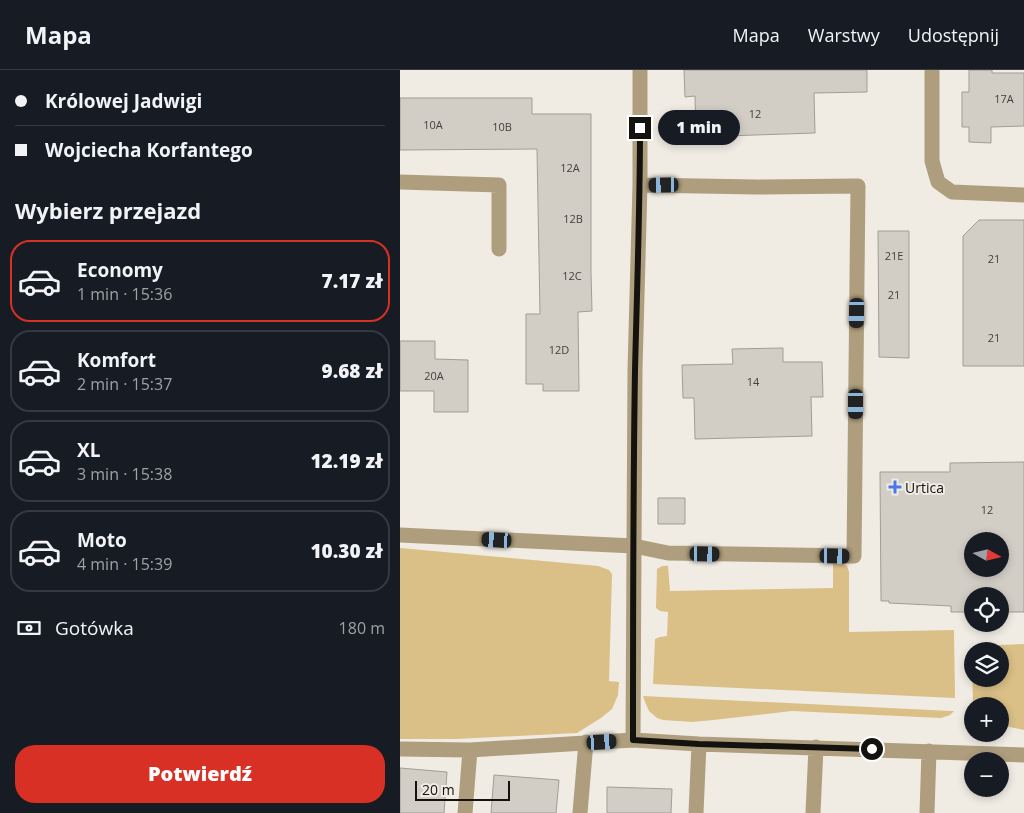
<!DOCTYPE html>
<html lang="pl">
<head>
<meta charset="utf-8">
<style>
  body { margin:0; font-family:"Open Sans",sans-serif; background:#242831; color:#f1f3f6; height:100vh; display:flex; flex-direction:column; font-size:19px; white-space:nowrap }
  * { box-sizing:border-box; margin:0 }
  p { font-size:16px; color:#9ea1a6 }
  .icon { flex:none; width:28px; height:28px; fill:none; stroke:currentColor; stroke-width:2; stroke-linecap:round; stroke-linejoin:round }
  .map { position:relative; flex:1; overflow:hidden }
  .details { display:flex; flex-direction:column; background:#171b24; width:400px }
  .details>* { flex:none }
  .hud { display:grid; align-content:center; height:110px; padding:0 15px; background:#171b24 }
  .needle { width:32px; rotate:98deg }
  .buttons { position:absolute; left:564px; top:462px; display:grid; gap:10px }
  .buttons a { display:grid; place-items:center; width:45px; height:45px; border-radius:50%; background:#171b24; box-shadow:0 2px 8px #0003; font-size:25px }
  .scale { position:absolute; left:15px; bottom:12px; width:95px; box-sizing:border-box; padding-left:5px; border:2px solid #13120f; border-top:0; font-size:14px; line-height:18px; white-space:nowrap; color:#13120f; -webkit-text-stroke:4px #f0ece4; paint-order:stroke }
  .end { position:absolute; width:22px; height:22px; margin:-11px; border:6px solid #13120f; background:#fff; box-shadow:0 0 0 2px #fff }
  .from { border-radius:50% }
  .bubble { position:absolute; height:35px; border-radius:18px; background:#171b24; box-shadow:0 2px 8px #0003; font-size:16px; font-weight:800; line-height:35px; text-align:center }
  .car { position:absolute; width:15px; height:30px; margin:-15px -8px; border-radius:6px; box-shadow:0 0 4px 1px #0007; background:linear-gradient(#222 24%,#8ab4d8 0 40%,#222 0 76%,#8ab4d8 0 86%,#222 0) }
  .hud b { display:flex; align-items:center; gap:18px; height:48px; font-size:19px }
  .hud b+b { border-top:1px solid #363941 }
  .hud i { width:12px; height:12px; background:#f1f3f6 }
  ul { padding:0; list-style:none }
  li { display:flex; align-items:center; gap:15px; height:82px; margin:0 10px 8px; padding:0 5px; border:2px solid #363941; border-radius:20px }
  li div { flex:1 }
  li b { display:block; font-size:19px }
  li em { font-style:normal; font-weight:800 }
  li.current { border-color:#d93025 }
  li>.icon { width:45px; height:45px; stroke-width:1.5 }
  h2 { padding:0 15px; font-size:22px; line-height:60px }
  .pay { display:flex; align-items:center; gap:12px; height:55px; padding:0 15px; font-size:19px }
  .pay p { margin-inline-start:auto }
  .primary-button { display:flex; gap:10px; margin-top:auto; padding:10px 15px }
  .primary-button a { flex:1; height:58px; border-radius:20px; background:#d93025; color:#fff; font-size:20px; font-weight:800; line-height:58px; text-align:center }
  header { display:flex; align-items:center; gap:30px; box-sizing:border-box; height:70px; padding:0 25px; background:#171b24; border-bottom:1px solid #363941 }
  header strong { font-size:24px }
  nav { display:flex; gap:28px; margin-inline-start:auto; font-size:18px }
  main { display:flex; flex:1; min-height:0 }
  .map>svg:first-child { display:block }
</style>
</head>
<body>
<header>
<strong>Mapa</strong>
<nav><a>Mapa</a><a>Warstwy</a><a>Udostępnij</a></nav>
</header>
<main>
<section class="details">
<div class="hud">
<b><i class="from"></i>Królowej Jadwigi</b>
<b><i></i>Wojciecha Korfantego</b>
</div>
<h2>Wybierz przejazd</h2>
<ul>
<li class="current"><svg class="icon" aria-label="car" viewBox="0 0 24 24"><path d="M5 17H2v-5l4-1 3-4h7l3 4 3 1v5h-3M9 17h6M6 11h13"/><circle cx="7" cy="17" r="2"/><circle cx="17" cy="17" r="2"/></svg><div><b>Economy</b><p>1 min · 15:36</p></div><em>7.17 zł</em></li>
<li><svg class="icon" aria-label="car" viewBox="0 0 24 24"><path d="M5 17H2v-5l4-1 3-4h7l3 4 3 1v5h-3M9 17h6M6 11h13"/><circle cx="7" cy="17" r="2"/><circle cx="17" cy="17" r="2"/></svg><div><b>Komfort</b><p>2 min · 15:37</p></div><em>9.68 zł</em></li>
<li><svg class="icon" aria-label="car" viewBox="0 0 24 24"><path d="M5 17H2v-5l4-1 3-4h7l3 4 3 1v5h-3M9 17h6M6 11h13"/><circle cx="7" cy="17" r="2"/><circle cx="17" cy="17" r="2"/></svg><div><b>XL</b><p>3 min · 15:38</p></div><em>12.19 zł</em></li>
<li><svg class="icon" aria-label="car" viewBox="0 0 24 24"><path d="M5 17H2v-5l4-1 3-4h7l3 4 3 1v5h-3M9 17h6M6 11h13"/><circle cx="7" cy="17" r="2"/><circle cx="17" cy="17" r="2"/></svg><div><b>Moto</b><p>4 min · 15:39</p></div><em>10.30 zł</em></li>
</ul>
<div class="pay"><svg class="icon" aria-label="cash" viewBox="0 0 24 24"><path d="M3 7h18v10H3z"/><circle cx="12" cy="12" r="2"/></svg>Gotówka<p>180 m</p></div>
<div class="primary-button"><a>Potwierdź</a></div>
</section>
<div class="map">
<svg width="624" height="743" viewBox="0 0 624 743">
  <rect width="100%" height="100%" fill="#f0ece4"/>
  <path fill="#dabf86" d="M0,478L198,496L209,500L212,504L209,611L219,612L218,625L212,639L201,648L177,663L56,669H0Z
    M433,494C442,494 447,492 449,502V562L554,560L555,628L253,614L255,569L260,567L267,566L268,542L260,541L256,538L257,499C261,496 264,495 268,496L270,521L433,518Z
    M624,574V660L600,655V636H573L572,589V582V609H600V581H573L574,580L579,576Z
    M243,626L551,641H554L550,645L541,648L392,641L313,650L292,652L263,650L257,648L249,641L245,632Z"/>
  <path fill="#d2cec6" stroke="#a19d96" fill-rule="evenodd" d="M284,0H467V22L414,23L415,63L296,67L295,26L285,27Z
    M569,0H592V3H624V56L591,57V73L569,72V57H562V22H569Z
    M0,28H132V44H191V203L192,241L178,242L179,321H143V314H126V244H140L137,79L0,80Z
    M579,150H624V296H563V166Z
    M478,161H509V288L479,287Z
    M0,271H35V289L68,290V342H34V321H0Z
    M383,278V292H422L423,327H411L412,366L295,369L294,328H283L282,295L333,294L332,279Z
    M624,392V542H600V526H572V542H551V536L489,533V531H481L480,402H550V393ZM572,471H600V499H572Z
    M258,428H285V454H258Z
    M0,698L47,702L44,743H0Z
    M94,705L159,710L156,743H91Z
    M207,717L272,719L271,743H207Z"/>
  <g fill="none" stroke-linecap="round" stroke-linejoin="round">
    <path stroke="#ae9e7d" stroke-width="15" d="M532,0V91L538,112L552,122L624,125
      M0,112L99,115V179
      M0,465L234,476L268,483L454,486L458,116L357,117L240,115
      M233,670L234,476L235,300L240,115V0
      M0,679L70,680L233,670L299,674L624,685
      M65,743L70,680
      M180,743L186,672
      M296,743L299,674
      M413,743L416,677
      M527,743L529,681"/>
  </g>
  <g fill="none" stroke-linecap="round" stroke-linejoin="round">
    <path stroke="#13120f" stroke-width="6" d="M240,58C240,138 237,219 235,300C233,423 233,546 233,670L299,674L472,679"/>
  </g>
  <path fill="#4c77ea" stroke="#f0ece4" stroke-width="2" d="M492.5 409.5h5v5h5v5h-5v5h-5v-5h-5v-5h5z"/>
  <g text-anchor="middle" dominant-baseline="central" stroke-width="4" stroke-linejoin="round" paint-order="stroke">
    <g font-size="11" fill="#43413d">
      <text x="604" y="28">17A</text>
      <text x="355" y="43">12</text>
      <text x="33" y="54">10A</text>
      <text x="102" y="56">10B</text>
      <text x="170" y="97">12A</text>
      <text x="173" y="148">12B</text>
      <text x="494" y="185">21E</text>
      <text x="594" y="188">21</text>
      <text x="172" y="205">12C</text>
      <text x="494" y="224">21</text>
      <text x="594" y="267">21</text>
      <text x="159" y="279">12D</text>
      <text x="34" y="305">20A</text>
      <text x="353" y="311">14</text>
      <text x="587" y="439">12</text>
    </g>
    <g font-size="14" fill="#13120f" stroke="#f0ece4" text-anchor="start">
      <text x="505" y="417">Urtica</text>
    </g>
  </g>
</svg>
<div class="buttons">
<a><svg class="needle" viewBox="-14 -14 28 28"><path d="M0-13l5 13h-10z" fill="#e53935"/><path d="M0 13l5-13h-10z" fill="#9ea1a6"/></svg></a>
<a><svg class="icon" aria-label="locate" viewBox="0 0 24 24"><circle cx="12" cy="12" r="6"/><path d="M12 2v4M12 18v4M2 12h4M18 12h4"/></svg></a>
<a><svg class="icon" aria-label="layers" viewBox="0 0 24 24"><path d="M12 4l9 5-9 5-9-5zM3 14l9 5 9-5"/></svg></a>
<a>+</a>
<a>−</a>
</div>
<div class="scale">20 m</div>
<i class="end from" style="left:472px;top:679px"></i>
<i class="end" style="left:240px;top:58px"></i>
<div class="bubble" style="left:258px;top:40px;width:82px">1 min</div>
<i class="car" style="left:264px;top:115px;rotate:269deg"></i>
<i class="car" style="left:457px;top:243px;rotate:181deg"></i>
<i class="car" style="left:456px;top:334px;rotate:180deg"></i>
<i class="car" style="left:97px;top:470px;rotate:273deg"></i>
<i class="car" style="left:305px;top:484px;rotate:91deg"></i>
<i class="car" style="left:435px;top:486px;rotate:91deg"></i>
<i class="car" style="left:202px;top:672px;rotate:87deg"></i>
</div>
</main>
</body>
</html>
